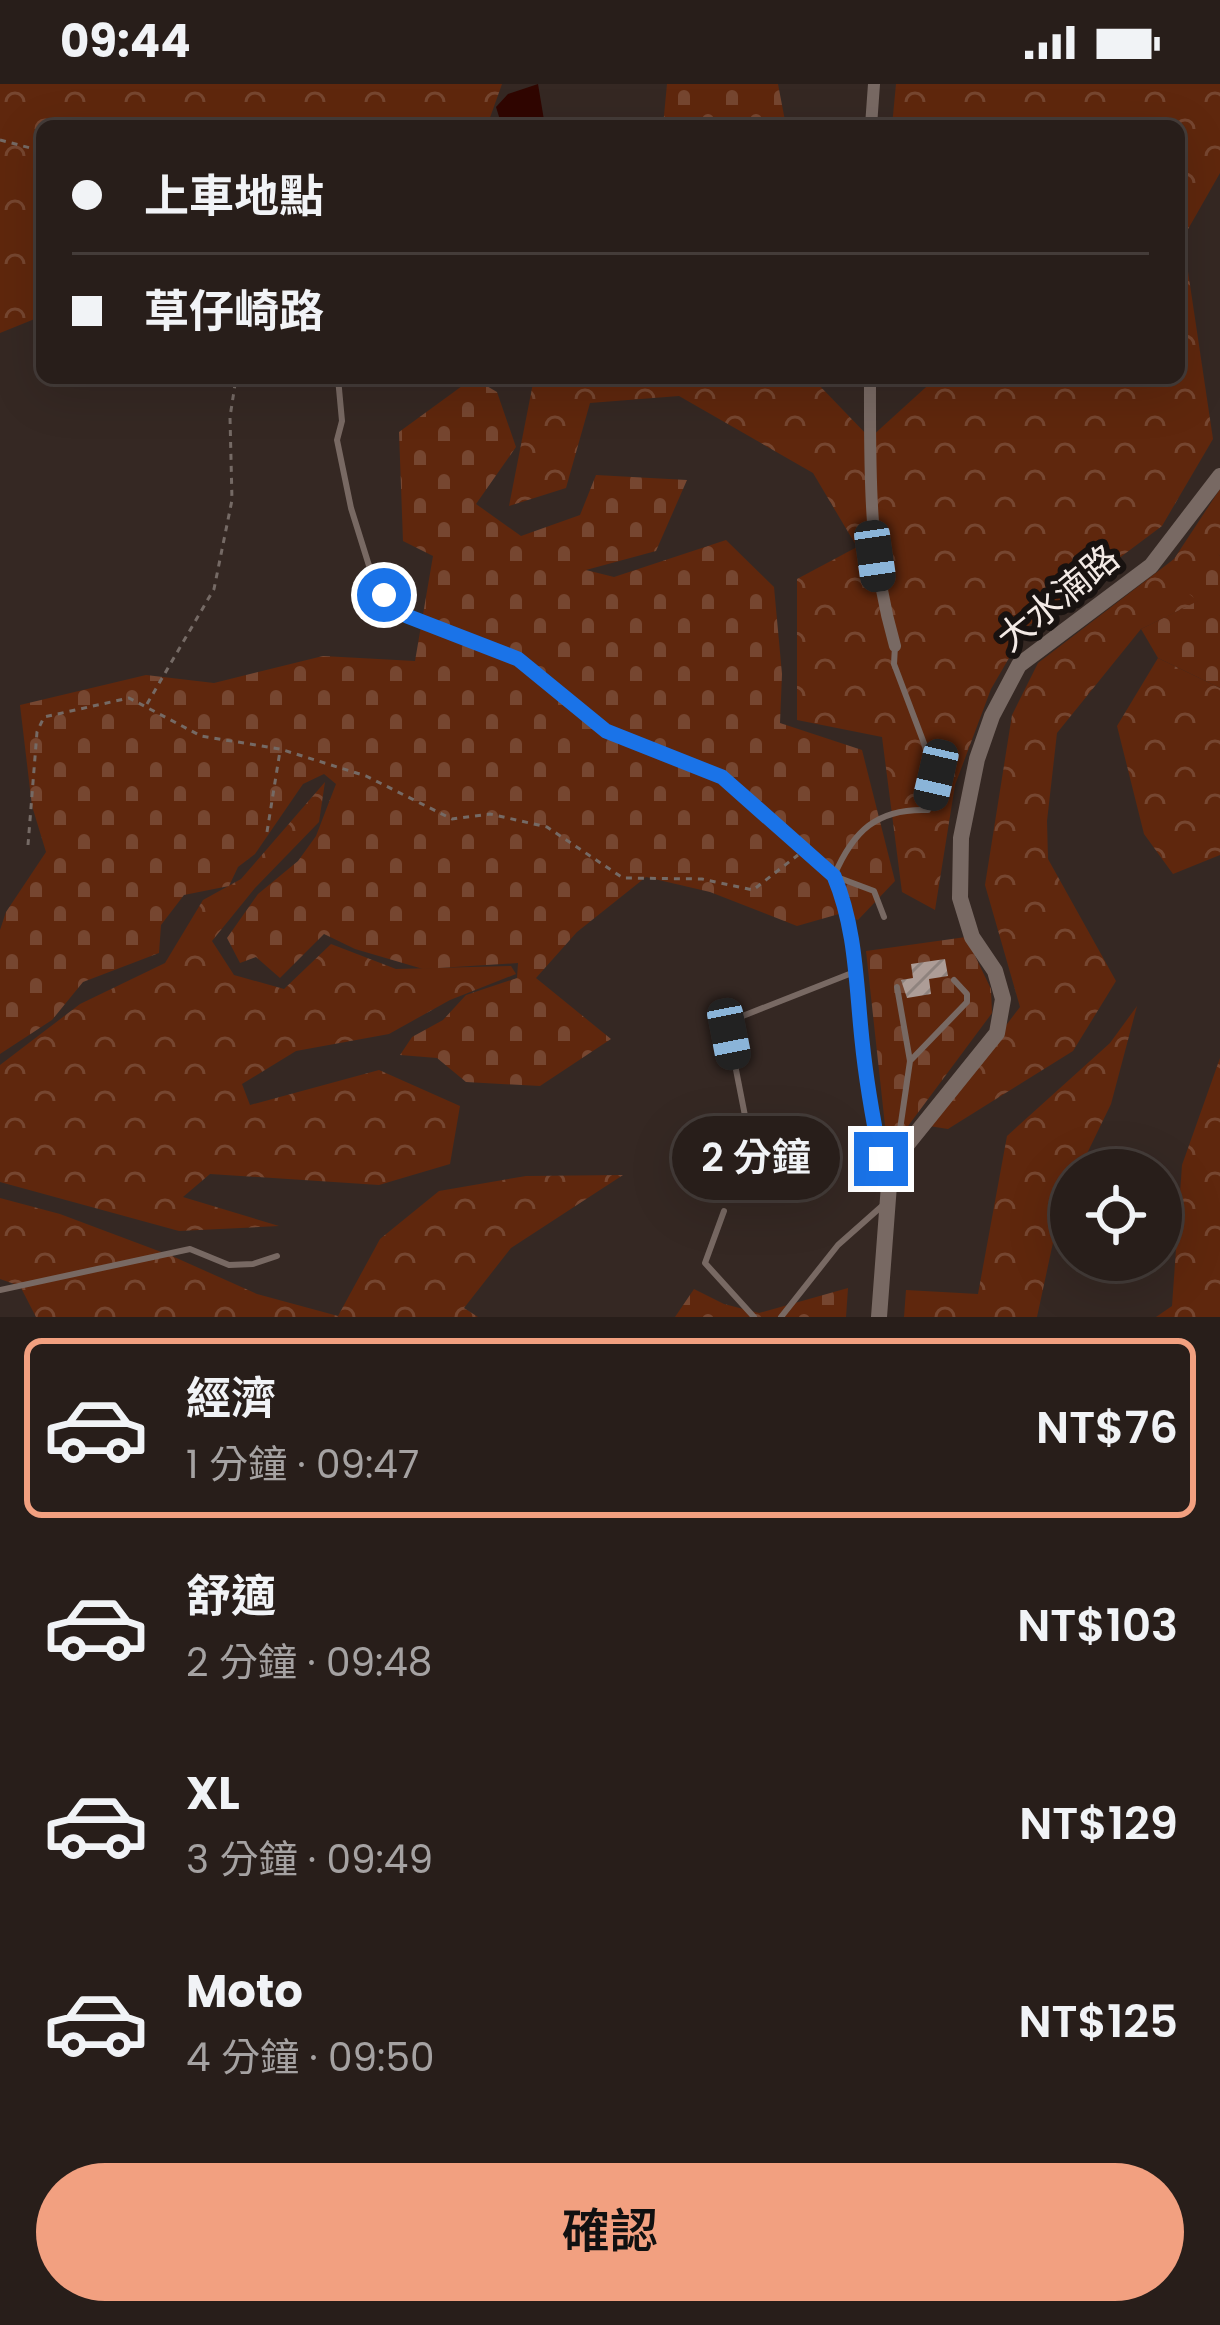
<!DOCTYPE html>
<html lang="zh-TW">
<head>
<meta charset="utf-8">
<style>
  body { margin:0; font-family:Poppins,"Noto Sans TC",sans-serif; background:#342b27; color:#f1f3f6; height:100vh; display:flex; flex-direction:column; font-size:45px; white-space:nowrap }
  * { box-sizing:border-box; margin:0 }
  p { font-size:39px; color:#a5a2a2 }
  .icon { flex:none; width:66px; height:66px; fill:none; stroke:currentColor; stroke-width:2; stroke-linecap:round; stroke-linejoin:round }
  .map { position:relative; height:1233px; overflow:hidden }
  .panel { display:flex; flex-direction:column; background:#281e1a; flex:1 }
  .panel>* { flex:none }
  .banner { position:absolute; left:36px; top:36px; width:1149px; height:264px; border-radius:18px; box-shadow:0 12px 48px #0002,0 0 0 3px #443c39; display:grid; align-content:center; height:264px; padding:0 36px; background:#281e1a }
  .controls { position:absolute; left:1050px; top:1065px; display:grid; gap:24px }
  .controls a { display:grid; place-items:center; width:132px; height:132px; border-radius:50%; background:#281e1a; box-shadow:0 12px 48px #0002,0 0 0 3px #443c39; font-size:60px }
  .end { position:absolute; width:54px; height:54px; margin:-27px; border:15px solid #1a73e8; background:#fff; box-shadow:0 0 0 6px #fff }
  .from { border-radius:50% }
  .bubble { position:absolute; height:84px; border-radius:42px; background:#281e1a; box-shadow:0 12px 48px #0002,0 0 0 3px #443c39; font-size:39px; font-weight:600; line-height:84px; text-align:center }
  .car { position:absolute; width:36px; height:72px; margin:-36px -18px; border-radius:15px; box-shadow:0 0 9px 3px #0007; background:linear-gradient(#222 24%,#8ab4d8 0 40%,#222 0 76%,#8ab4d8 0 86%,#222 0) }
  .banner b { display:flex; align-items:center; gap:42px; height:114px; font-size:45px }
  .banner b+b { border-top:3px solid #443c39 }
  .banner i { width:30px; height:30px; background:#f1f3f6 }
  ul { padding:21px 0 0; list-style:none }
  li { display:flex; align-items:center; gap:36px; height:180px; margin:0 24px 18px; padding:0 12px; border:6px solid transparent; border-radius:18px }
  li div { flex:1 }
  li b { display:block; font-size:45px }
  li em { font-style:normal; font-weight:600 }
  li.on { border-color:#f2a080 }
  li>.icon { width:108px; height:108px; stroke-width:1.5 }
  .cta { display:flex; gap:24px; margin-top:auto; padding:24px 36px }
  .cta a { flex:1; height:138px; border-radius:72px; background:#f2a080; color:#111; font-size:48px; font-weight:600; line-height:138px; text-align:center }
  .status { display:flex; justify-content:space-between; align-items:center; height:84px; padding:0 60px; background:#281e1a; direction:ltr }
  .status svg { height:33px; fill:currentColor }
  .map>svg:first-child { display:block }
</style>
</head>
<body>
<div class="status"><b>09:44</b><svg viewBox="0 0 49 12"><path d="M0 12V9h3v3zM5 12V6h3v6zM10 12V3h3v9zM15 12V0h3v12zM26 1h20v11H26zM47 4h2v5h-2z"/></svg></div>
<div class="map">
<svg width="1220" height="1233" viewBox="0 0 1220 1233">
  <defs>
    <pattern id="forest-crowns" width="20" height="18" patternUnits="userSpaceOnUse" patternTransform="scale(3)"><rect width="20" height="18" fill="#5f270d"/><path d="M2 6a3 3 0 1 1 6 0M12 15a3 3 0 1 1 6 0" fill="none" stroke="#764630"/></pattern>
    <pattern id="cemetery-stones" width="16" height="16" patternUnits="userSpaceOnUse" patternTransform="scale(3)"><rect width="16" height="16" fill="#5f270d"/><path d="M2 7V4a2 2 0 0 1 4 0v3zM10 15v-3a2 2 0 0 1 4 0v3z" fill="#764630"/></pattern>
    <pattern id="building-hatch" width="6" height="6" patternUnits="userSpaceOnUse" patternTransform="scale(3)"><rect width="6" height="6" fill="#ad9d97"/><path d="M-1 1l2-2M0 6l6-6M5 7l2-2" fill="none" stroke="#8f837e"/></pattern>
  </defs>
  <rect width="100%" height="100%" fill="#352823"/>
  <path fill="url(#forest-crowns)" d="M0,0H502L487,42H285L229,36V42H42V232L0,249Z
    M896,0H1220V89L1183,154L1213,355L1162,442L1027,543L991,605L955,701L935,826L902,808L882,653L797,636V495L857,463L813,389L679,312L590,319L566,404L509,422L534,294H804L816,298L870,354L936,294H1179V42H892Z
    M1220,405V472L1217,469L1199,517L1141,545L1057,649L1047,737L1048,775L1116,897L1073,967L948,1045L929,1042L1020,923L985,801L1012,631L1038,579L1174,475Z
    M1158,574L1220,604V771L1173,790L1144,750L1117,642Z
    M325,698L319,738L255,804L212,857L234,891L284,905L331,860L396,885L511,882L516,890L450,916L389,950L296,967L242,1000L250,1021L379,986L460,1022L450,1080L379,1101L210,1090L183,1113L279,1142L179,1147L0,1098V981L80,920L165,879L203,816L241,795Z
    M1137,922L1111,1020L1079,1086H1071V1103L1060,1126L1037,1233H904L906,1206L978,1210L1007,1052L1110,959Z
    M1220,974V1233H1156L1172,1222L1182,1081Z
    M623,1091L511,1164L464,1224L478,1233H36L20,1202L0,1195V1114L60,1130L172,1172L257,1210L338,1232L380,1155L439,1107L526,1092Z"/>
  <path fill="url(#cemetery-stones)" d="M667,0H778L786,42H663Z
    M473,294L497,308L516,363L476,420L521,452L580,431L596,391L687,396L656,467L586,486L614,493L726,456L774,503L782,590L780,639L862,666L895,797L858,836L839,830L797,842L710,808L646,793L577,848L536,894L611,955L540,1002L466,998L437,974L400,971L412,953L443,936L466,911L517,894L518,879L423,885L355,865L324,850L280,894L256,873L240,879L227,854L258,810L298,777L316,752L336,700L324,690L303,700L255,770L238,783L229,802L184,811L161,841L159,869L83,898L52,936L0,970V846L6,828L46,768L32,722L20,621L146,591L214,599L323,572L415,577L433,472L403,457L399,348Z
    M1217,468L1220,472V604L1158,574L1141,545L1198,517L1174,498Z
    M966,853L991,905L992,929L888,1069L866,867Z
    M848,1204L846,1233H675L694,1205L724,1220L759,1229Z"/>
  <path fill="#300600" d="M538,0L545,42H502L496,23L508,10Z"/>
  <path fill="url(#building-hatch)" d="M945,875L948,892L929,895L931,910L907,914L901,896L913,894L911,880Z"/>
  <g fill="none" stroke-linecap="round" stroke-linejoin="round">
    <path stroke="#756a65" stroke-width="3" stroke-dasharray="6 6" stroke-linecap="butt" d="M0,56L42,67
      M147,620L214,505L232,416L230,333L236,294
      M267,748L280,667
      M28,761L37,648L44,633L129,614L201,652L280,665L366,692L452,735L490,730L547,743L623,794L702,795L753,806L798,771"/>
    <path stroke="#786963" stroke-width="6" d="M338,294L342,337L337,356L351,424L371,488L384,511L407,533L496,563L518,575L606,647L722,693L834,792L874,807L884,833
      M897,903L910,977L897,1066
      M910,977L967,918V910L954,896
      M747,1042L729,950L735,935L857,887
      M886,1090C858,994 871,883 834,792C853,747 877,724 928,726L936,691L894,580L895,562
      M724,1127L705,1179L754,1233
      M0,1206L190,1165L229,1181L253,1180L277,1172
      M781,1233L838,1161L882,1122"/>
    <path stroke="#786963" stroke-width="12" d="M871,42L874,0
      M870,294C870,391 868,468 895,562"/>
    <path stroke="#786963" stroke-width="16" d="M879,1233L889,1101L897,1073L997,949L1003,915L995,887L972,853L960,814L961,754L977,675L992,632L1019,581L1151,482L1220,392"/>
  </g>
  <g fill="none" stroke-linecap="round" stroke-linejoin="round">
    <path stroke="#1a73e8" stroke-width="15" d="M384,511L407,532L518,575L606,647L722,693L834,792C856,844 856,900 862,956C866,996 873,1036 881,1075"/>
  </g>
  <g text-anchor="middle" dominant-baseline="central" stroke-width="12" stroke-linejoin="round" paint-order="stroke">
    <g font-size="36" fill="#f3eae6" stroke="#181210">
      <text transform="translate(1058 514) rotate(-39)">大水湳路</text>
    </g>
  </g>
</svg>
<div class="controls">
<a><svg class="icon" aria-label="locate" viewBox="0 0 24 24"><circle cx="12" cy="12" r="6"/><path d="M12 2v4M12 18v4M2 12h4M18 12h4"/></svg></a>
</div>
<i class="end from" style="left:384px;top:511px"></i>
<i class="end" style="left:881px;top:1075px"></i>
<div class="bubble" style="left:672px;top:1032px;width:168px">2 分鐘</div>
<i class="car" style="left:875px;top:472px;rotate:172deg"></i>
<i class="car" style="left:936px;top:691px;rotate:193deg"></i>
<i class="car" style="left:729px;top:950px;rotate:169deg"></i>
<div class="banner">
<b><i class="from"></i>上車地點</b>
<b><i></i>草仔崎路</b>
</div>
</div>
<section class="panel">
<ul>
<li class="on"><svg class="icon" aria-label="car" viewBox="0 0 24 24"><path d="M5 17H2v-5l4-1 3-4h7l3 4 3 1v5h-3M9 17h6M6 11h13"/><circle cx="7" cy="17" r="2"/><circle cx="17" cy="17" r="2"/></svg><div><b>經濟</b><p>1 分鐘 · 09:47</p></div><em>NT$76</em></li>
<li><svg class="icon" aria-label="car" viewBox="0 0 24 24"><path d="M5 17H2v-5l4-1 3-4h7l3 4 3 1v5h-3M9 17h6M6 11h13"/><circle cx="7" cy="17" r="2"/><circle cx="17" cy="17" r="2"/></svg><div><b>舒適</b><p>2 分鐘 · 09:48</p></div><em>NT$103</em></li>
<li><svg class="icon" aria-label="car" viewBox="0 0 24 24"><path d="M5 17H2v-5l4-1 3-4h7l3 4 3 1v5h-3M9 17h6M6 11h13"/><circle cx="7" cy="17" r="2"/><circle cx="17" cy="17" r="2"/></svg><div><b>XL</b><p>3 分鐘 · 09:49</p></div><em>NT$129</em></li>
<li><svg class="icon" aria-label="car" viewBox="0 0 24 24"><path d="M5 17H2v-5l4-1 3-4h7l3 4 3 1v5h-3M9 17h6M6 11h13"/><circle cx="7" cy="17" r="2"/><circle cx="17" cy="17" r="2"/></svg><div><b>Moto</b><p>4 分鐘 · 09:50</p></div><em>NT$125</em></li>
</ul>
<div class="cta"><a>確認</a></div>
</section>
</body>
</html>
